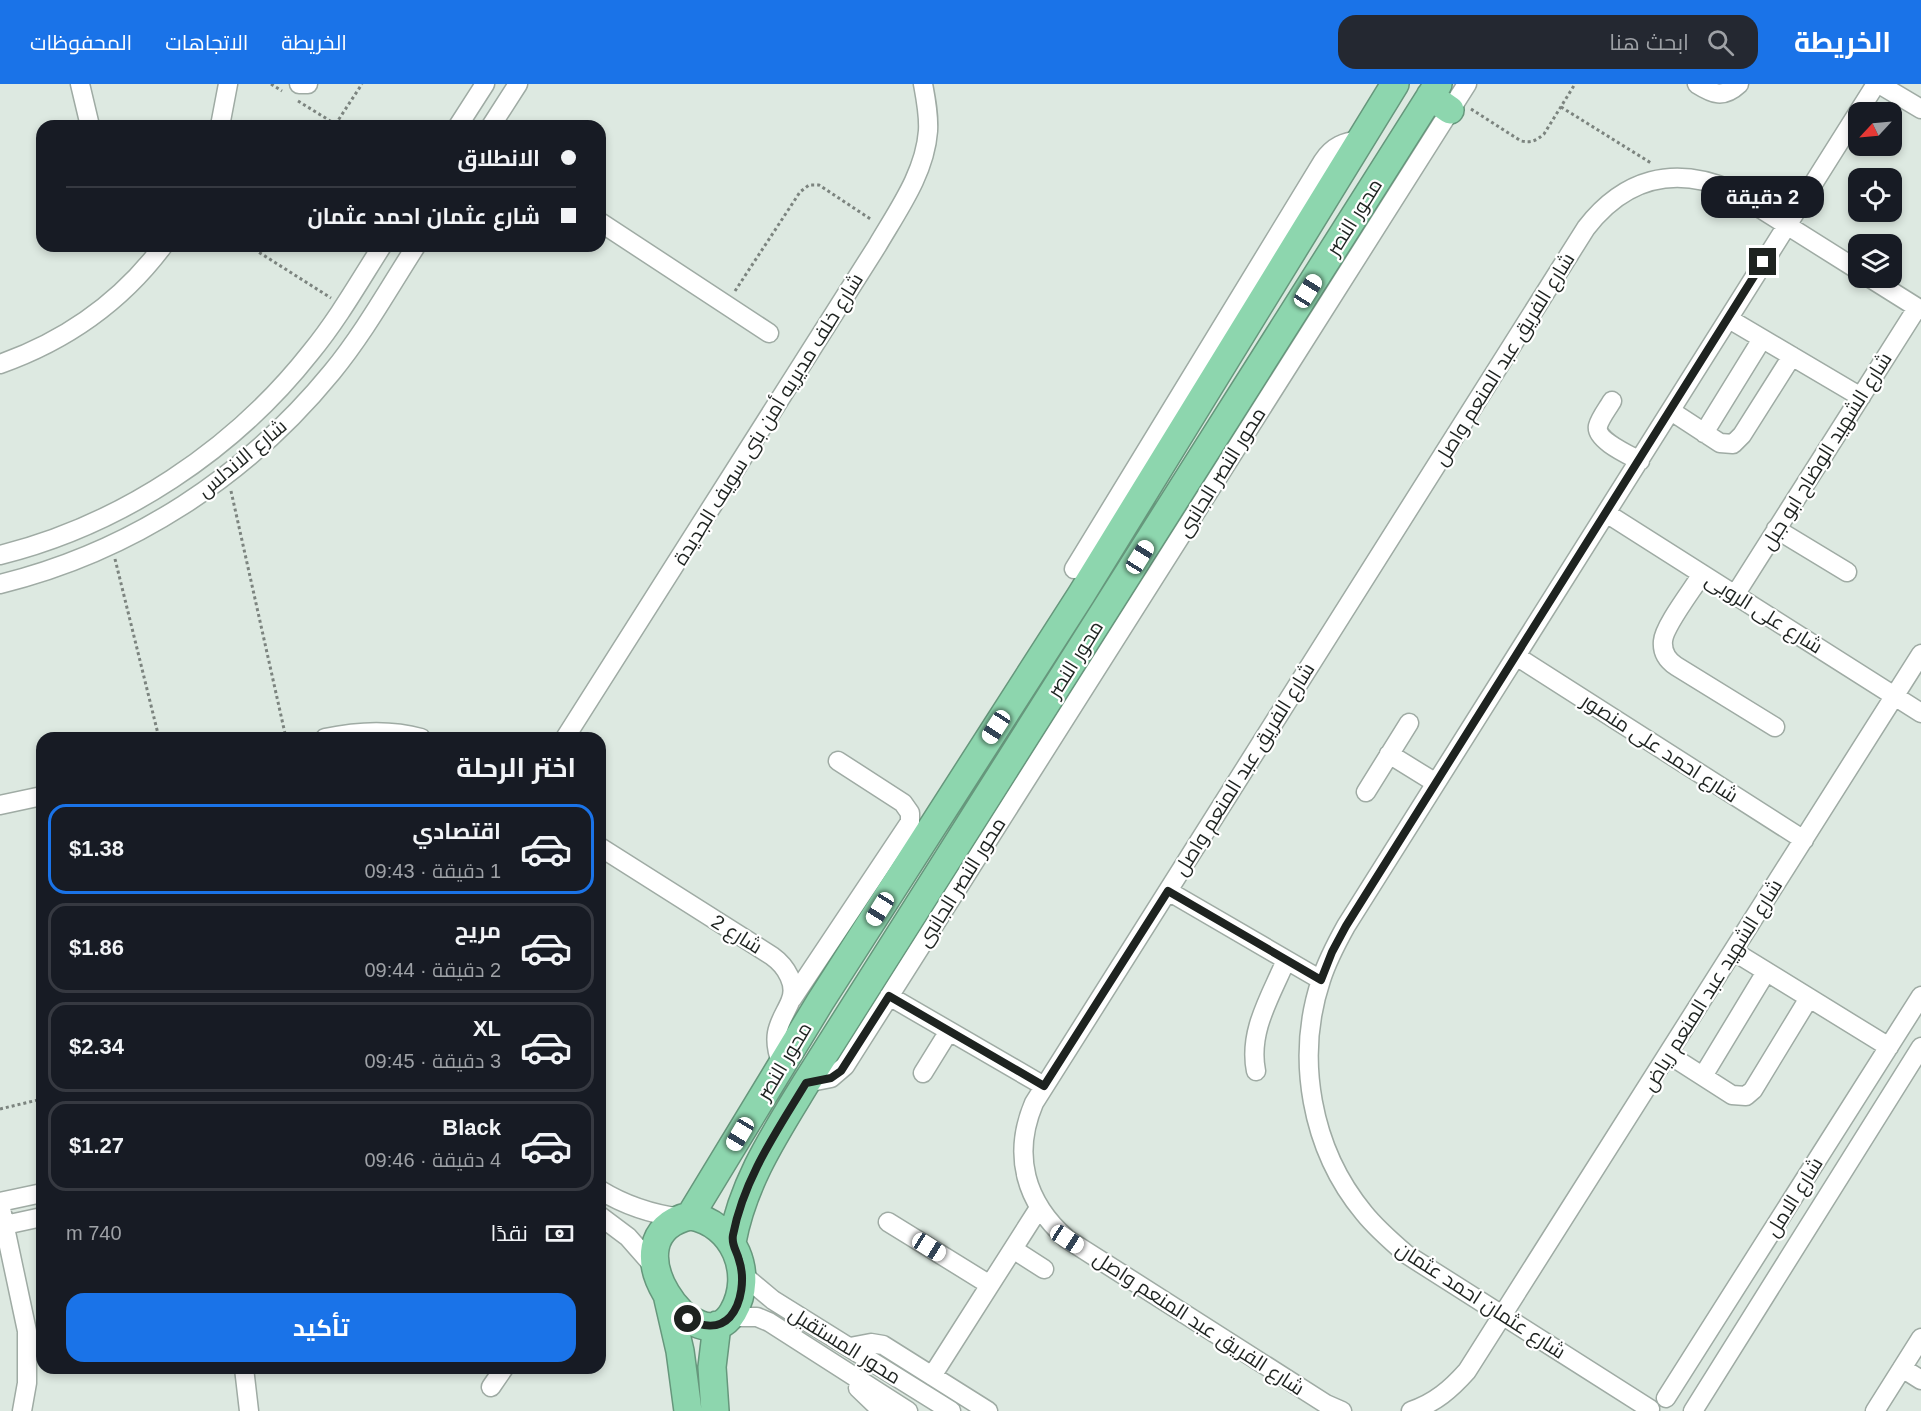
<!DOCTYPE html>
<html lang="ar">
<head>
<meta charset="utf-8">
<style>
  body { margin:0; font-family:Helvetica,Cairo,sans-serif; background:#242831; color:#f1f3f6; direction:rtl; height:100vh; display:flex; flex-direction:column; font-size:22px; white-space:nowrap }
  * { box-sizing:border-box; margin:0 }
  p { font-size:20px; color:#9ea1a6 }
  .icon { flex:none; width:33px; height:33px; fill:none; stroke:currentColor; stroke-width:2; stroke-linecap:round; stroke-linejoin:round }
  .map { position:relative; flex:1; overflow:hidden; direction:ltr }
  .side { position:absolute; left:36px; top:648px; width:570px; height:642px; display:flex; flex-direction:column; background:#171b24; border-radius:18px; box-shadow:0 3px 9px #0003; direction:rtl }
  .side>* { flex:none }
  .hud { position:absolute; left:36px; top:36px; width:570px; height:132px; border-radius:18px; box-shadow:0 3px 9px #0003; direction:rtl; display:grid; align-content:center; height:132px; padding:0 30px; background:#171b24 }
  .needle { width:39px; rotate:244deg }
  .buttons { position:absolute; left:1848px; top:18px; display:grid; gap:12px }
  .buttons a { display:grid; place-items:center; width:54px; height:54px; border-radius:12px; background:#171b24; box-shadow:0 3px 9px #0003; font-size:30px }
  .end { position:absolute; width:27px; height:27px; margin:-14px; border:8px solid #1e2320; background:#fff; box-shadow:0 0 0 3px #fff }
  .from { border-radius:50% }
  .bubble { position:absolute; height:42px; border-radius:18px; background:#171b24; box-shadow:0 3px 9px #0003; font-size:20px; font-weight:700; line-height:42px; text-align:center; direction:rtl }
  .car { position:absolute; width:18px; height:36px; margin:-18px -9px; border-radius:8px; box-shadow:0 0 4px 2px #0007; background:linear-gradient(#fff 24%,#345 0 40%,#fff 0 76%,#345 0 86%,#fff 0) }
  .hud b { display:flex; align-items:center; gap:21px; height:57px; font-size:22px }
  .hud b+b { border-top:2px solid #363941 }
  .hud i { width:15px; height:15px; background:#f1f3f6 }
  ul { padding:0; list-style:none }
  li { display:flex; align-items:center; gap:18px; height:90px; margin:0 12px 9px; padding:0 18px; border:3px solid #363941; border-radius:18px }
  li div { flex:1 }
  li b { display:block; font-size:22px }
  li em { font-style:normal; font-weight:700 }
  li.current { border-color:#1a73e8 }
  li>.icon { width:54px; height:54px; stroke-width:1.5 }
  h2 { padding:0 30px; font-size:27px; line-height:72px }
  .pay { display:flex; align-items:center; gap:15px; height:66px; padding:0 30px; font-size:22px }
  .pay p { margin-inline-start:auto }
  .action { display:flex; gap:12px; margin-top:auto; padding:12px 30px }
  .action a { flex:1; height:69px; border-radius:18px; background:#1a73e8; color:#fff; font-size:24px; font-weight:700; line-height:69px; text-align:center }
  header { display:flex; align-items:center; gap:36px; box-sizing:border-box; height:84px; padding:0 30px; background:#1a73e8; color:#fff }
  header strong { font-size:28px }
  nav { display:flex; gap:33px; margin-inline-start:auto; font-size:21px }
  .search { width:420px; height:54px; background:#242831; display:flex; align-items:center; gap:15px; box-sizing:border-box; padding:0 21px; border-radius:18px; color:#9ea1a6; font-size:22px }
  .map>svg:first-child { display:block }
</style>
</head>
<body>
<header>
<strong>الخريطة</strong>
<div class="search"><svg class="icon" aria-label="search" viewBox="0 0 24 24"><circle cx="10" cy="10" r="6"/><path d="M15 15l6 6"/></svg>ابحث هنا</div>
<nav><a>الخريطة</a><a>الاتجاهات</a><a>المحفوظات</a></nav>
</header>
<div class="map">
<svg width="1921" height="1327" viewBox="0 0 1921 1327">
  <rect width="100%" height="100%" fill="#dde9e1"/>
  <g fill="none" stroke-linecap="round" stroke-linejoin="round">
    <defs>
      <path id="minor" d="M80,0L90,42
        M299,0H308
        M1697,0C1713,10 1723,15 1739,0
        M1879,0L1921,25
        M220,42L228,0
        M458,42L485,0
        M491,42L518,0
        M600,138L769,249
        M1870,194L1921,226
        M1729,235L1861,313
        M0,280C65,257 121,218 163,162
        M1612,317C1608,324 1600,334 1598,342C1595,356 1629,371 1640,377
        M1671,327L1720,359L1733,360L1742,351L1792,272
        M1704,349L1762,255
        M1606,429L1921,629
        M1776,445L1847,488
        M0,471C121,441 234,366 311,268C338,235 359,198 382,162
        M1074,485L1323,77C1333,62 1344,58 1361,56
        M1702,490C1693,505 1664,542 1663,557C1662,568 1667,576 1676,582L1775,643
        M0,500C131,468 247,392 332,288C364,249 389,204 416,162
        M1735,511L1917,224
        M1516,572L1804,756
        M325,654C358,647 389,645 421,654
        M565,654L877,162C898,126 925,89 928,47C929,31 926,16 923,0
        M1389,670L1436,699
        M1366,708L1409,639
        M0,721L42,712
        M600,763L772,872C786,882 798,901 790,918C786,928 779,937 777,949C775,960 778,971 782,982
        M1168,807L1321,896
        M1733,867L1889,963
        M889,912L1044,1002
        M792,915L910,738V729L903,719L838,677
        M1668,970L1732,1011L1746,1012L1753,1006L1809,914
        M1256,987C1248,947 1271,912 1286,876
        M923,989L949,947
        M1703,992L1766,888
        M806,999L831,994L845,982L1467,0
        M600,1106C626,1122 651,1130 681,1134
        M0,1118L42,1109
        M0,1120L27,1247V1299L22,1327
        M600,1132L628,1153L656,1185
        M888,1138L990,1201
        M5,1141L42,1133
        M1013,1165L1044,1185
        M742,1190L773,1216L951,1327
        M730,1233H757L769,1238L908,1327
        M850,1263L871,1259L883,1261L988,1327
        M244,1284L249,1327
        M1902,1284L1921,1296
        M932,1292L1039,1124
        M491,1303L504,1284
        M858,1304L882,1327
        M1666,1314L1921,912
        M1650,1325L1406,1170C1391,1157 1376,1144 1364,1129C1311,1065 1295,974 1321,896C1327,877 1336,860 1346,842L1876,0
        M1342,1327L1326,1320L1067,1155C1025,1118 1012,1071 1034,1019L1586,144C1624,95 1673,81 1731,106L1858,186
        M1411,1327C1435,1319 1451,1305 1467,1287L1921,570
        M1693,1327L1921,963
        M1875,1327L1921,1254"/>
      <path id="highway" d="M1430,12L1450,26
        M690,1132L820,918L1081,511L1395,0
        M690,1132C734,1139 755,1190 733,1228C699,1287 603,1151 690,1132Z
        M732,1158C743,1098 775,1050 806,999L1438,0
        M668,1215L680,1267L688,1327
        M715,1327L712,1283L717,1241"/>
    </defs>
    <use href="#minor" stroke="#9faba4" stroke-width="21"/>
    <use href="#highway" stroke="#66977c" stroke-width="30"/>
    <path stroke="#7c847f" stroke-width="3" stroke-dasharray="3 3" stroke-linecap="butt" d="M271,0L282,7
      M298,17L332,38H337L362,0
      M1561,23L1651,79
      M1471,25L1521,57C1531,59 1536,57 1544,50L1575,0
      M249,162L331,214
      M735,207L800,108L809,101H819L872,136
      M231,407L286,654
      M115,475L159,654
      M0,1025L42,1015"/>
    <use href="#minor" stroke="#fff" stroke-width="18"/>
    <use href="#highway" stroke="#8dd6ae" stroke-width="27"/>
  </g>
  <g fill="none" stroke-linecap="round" stroke-linejoin="round">
    <path stroke="#1e2320" stroke-width="8" d="M688,1235C701,1242 718,1246 730,1233C742,1219 745,1194 739,1176C737,1167 731,1161 733,1151C744,1094 777,1047 806,999L831,994L841,987L889,912L1044,1002L1168,807L1321,896L1332,868L1346,842L1763,178"/>
  </g>
  <g text-anchor="middle" dominant-baseline="central" stroke-width="4.5" stroke-linejoin="round" paint-order="stroke">
    <g font-size="20" fill="#1e2320" stroke="#fff">
      <text transform="translate(1354 133) rotate(-58)">محور النصر</text>
      <text transform="translate(1504 275) rotate(-58)">شارع الفريق عبد المنعم واصل</text>
      <text transform="translate(768 335) rotate(-58)">شارع خلف مديريه أمن بنى سويف الجديدة</text>
      <text transform="translate(1826 367) rotate(-58)">شارع الشهيد الوضاح ابو جبل</text>
      <text transform="translate(242 374) rotate(-40)">شارع الاندلس</text>
      <text transform="translate(1221 388) rotate(-58)">محور النصر الجانبى</text>
      <text transform="translate(1764 529) rotate(32)">شارع على الروبى</text>
      <text transform="translate(1075 575) rotate(-58)">محور النصر</text>
      <text transform="translate(1660 664) rotate(33)">شارع احمد على منصور</text>
      <text transform="translate(1244 685) rotate(-58)">شارع الفريق عبد المنعم واصل</text>
      <text transform="translate(961 798) rotate(-58)">محور النصر الجانبى</text>
      <text transform="translate(737 850) rotate(32)">شارع 2</text>
      <text transform="translate(1712 901) rotate(-58)">شارع الشهيد عبد المنعم رياض</text>
      <text transform="translate(784 977) rotate(-59)">محور النصر</text>
      <text transform="translate(1794 1113) rotate(-58)">شارع الامل</text>
      <text transform="translate(1481 1216) rotate(33)">شارع عثمان احمد عثمان</text>
      <text transform="translate(1199 1239) rotate(33)">شارع الفريق عبد المنعم واصل</text>
      <text transform="translate(845 1261) rotate(32)">محور المستقبل</text>
    </g>
  </g>
</svg>
<div class="buttons">
<a><svg class="needle" viewBox="-14 -14 28 28"><path d="M0-13l5 13h-10z" fill="#e53935"/><path d="M0 13l5-13h-10z" fill="#9ea1a6"/></svg></a>
<a><svg class="icon" aria-label="locate" viewBox="0 0 24 24"><circle cx="12" cy="12" r="6"/><path d="M12 2v4M12 18v4M2 12h4M18 12h4"/></svg></a>
<a><svg class="icon" aria-label="layers" viewBox="0 0 24 24"><path d="M12 4l9 5-9 5-9-5zM3 14l9 5 9-5"/></svg></a>
</div>
<i class="end from" style="left:688px;top:1235px"></i>
<i class="end" style="left:1763px;top:178px"></i>
<div class="bubble" style="left:1701px;top:92px;width:123px">2 دقيقة</div>
<i class="car" style="left:1308px;top:207px;rotate:32deg"></i>
<i class="car" style="left:1140px;top:473px;rotate:32deg"></i>
<i class="car" style="left:996px;top:643px;rotate:213deg"></i>
<i class="car" style="left:880px;top:825px;rotate:212deg"></i>
<i class="car" style="left:740px;top:1050px;rotate:211deg"></i>
<i class="car" style="left:1067px;top:1155px;rotate:123deg"></i>
<i class="car" style="left:929px;top:1163px;rotate:122deg"></i>
<div class="hud">
<b><i class="from"></i>الانطلاق</b>
<b><i></i>شارع عثمان احمد عثمان</b>
</div>
<section class="side">
<h2>اختر الرحلة</h2>
<ul>
<li class="current"><svg class="icon" aria-label="car" viewBox="0 0 24 24"><path d="M5 17H2v-5l4-1 3-4h7l3 4 3 1v5h-3M9 17h6M6 11h13"/><circle cx="7" cy="17" r="2"/><circle cx="17" cy="17" r="2"/></svg><div><b>اقتصادي</b><p>1 دقيقة · 09:43</p></div><em>$1.38</em></li>
<li><svg class="icon" aria-label="car" viewBox="0 0 24 24"><path d="M5 17H2v-5l4-1 3-4h7l3 4 3 1v5h-3M9 17h6M6 11h13"/><circle cx="7" cy="17" r="2"/><circle cx="17" cy="17" r="2"/></svg><div><b>مريح</b><p>2 دقيقة · 09:44</p></div><em>$1.86</em></li>
<li><svg class="icon" aria-label="car" viewBox="0 0 24 24"><path d="M5 17H2v-5l4-1 3-4h7l3 4 3 1v5h-3M9 17h6M6 11h13"/><circle cx="7" cy="17" r="2"/><circle cx="17" cy="17" r="2"/></svg><div><b>XL</b><p>3 دقيقة · 09:45</p></div><em>$2.34</em></li>
<li><svg class="icon" aria-label="car" viewBox="0 0 24 24"><path d="M5 17H2v-5l4-1 3-4h7l3 4 3 1v5h-3M9 17h6M6 11h13"/><circle cx="7" cy="17" r="2"/><circle cx="17" cy="17" r="2"/></svg><div><b>Black</b><p>4 دقيقة · 09:46</p></div><em>$1.27</em></li>
</ul>
<div class="pay"><svg class="icon" aria-label="cash" viewBox="0 0 24 24"><path d="M3 7h18v10H3z"/><circle cx="12" cy="12" r="2"/></svg>نقدًا<p>740 m</p></div>
<div class="action"><a>تأكيد</a></div>
</section>
</div>
</body>
</html>
